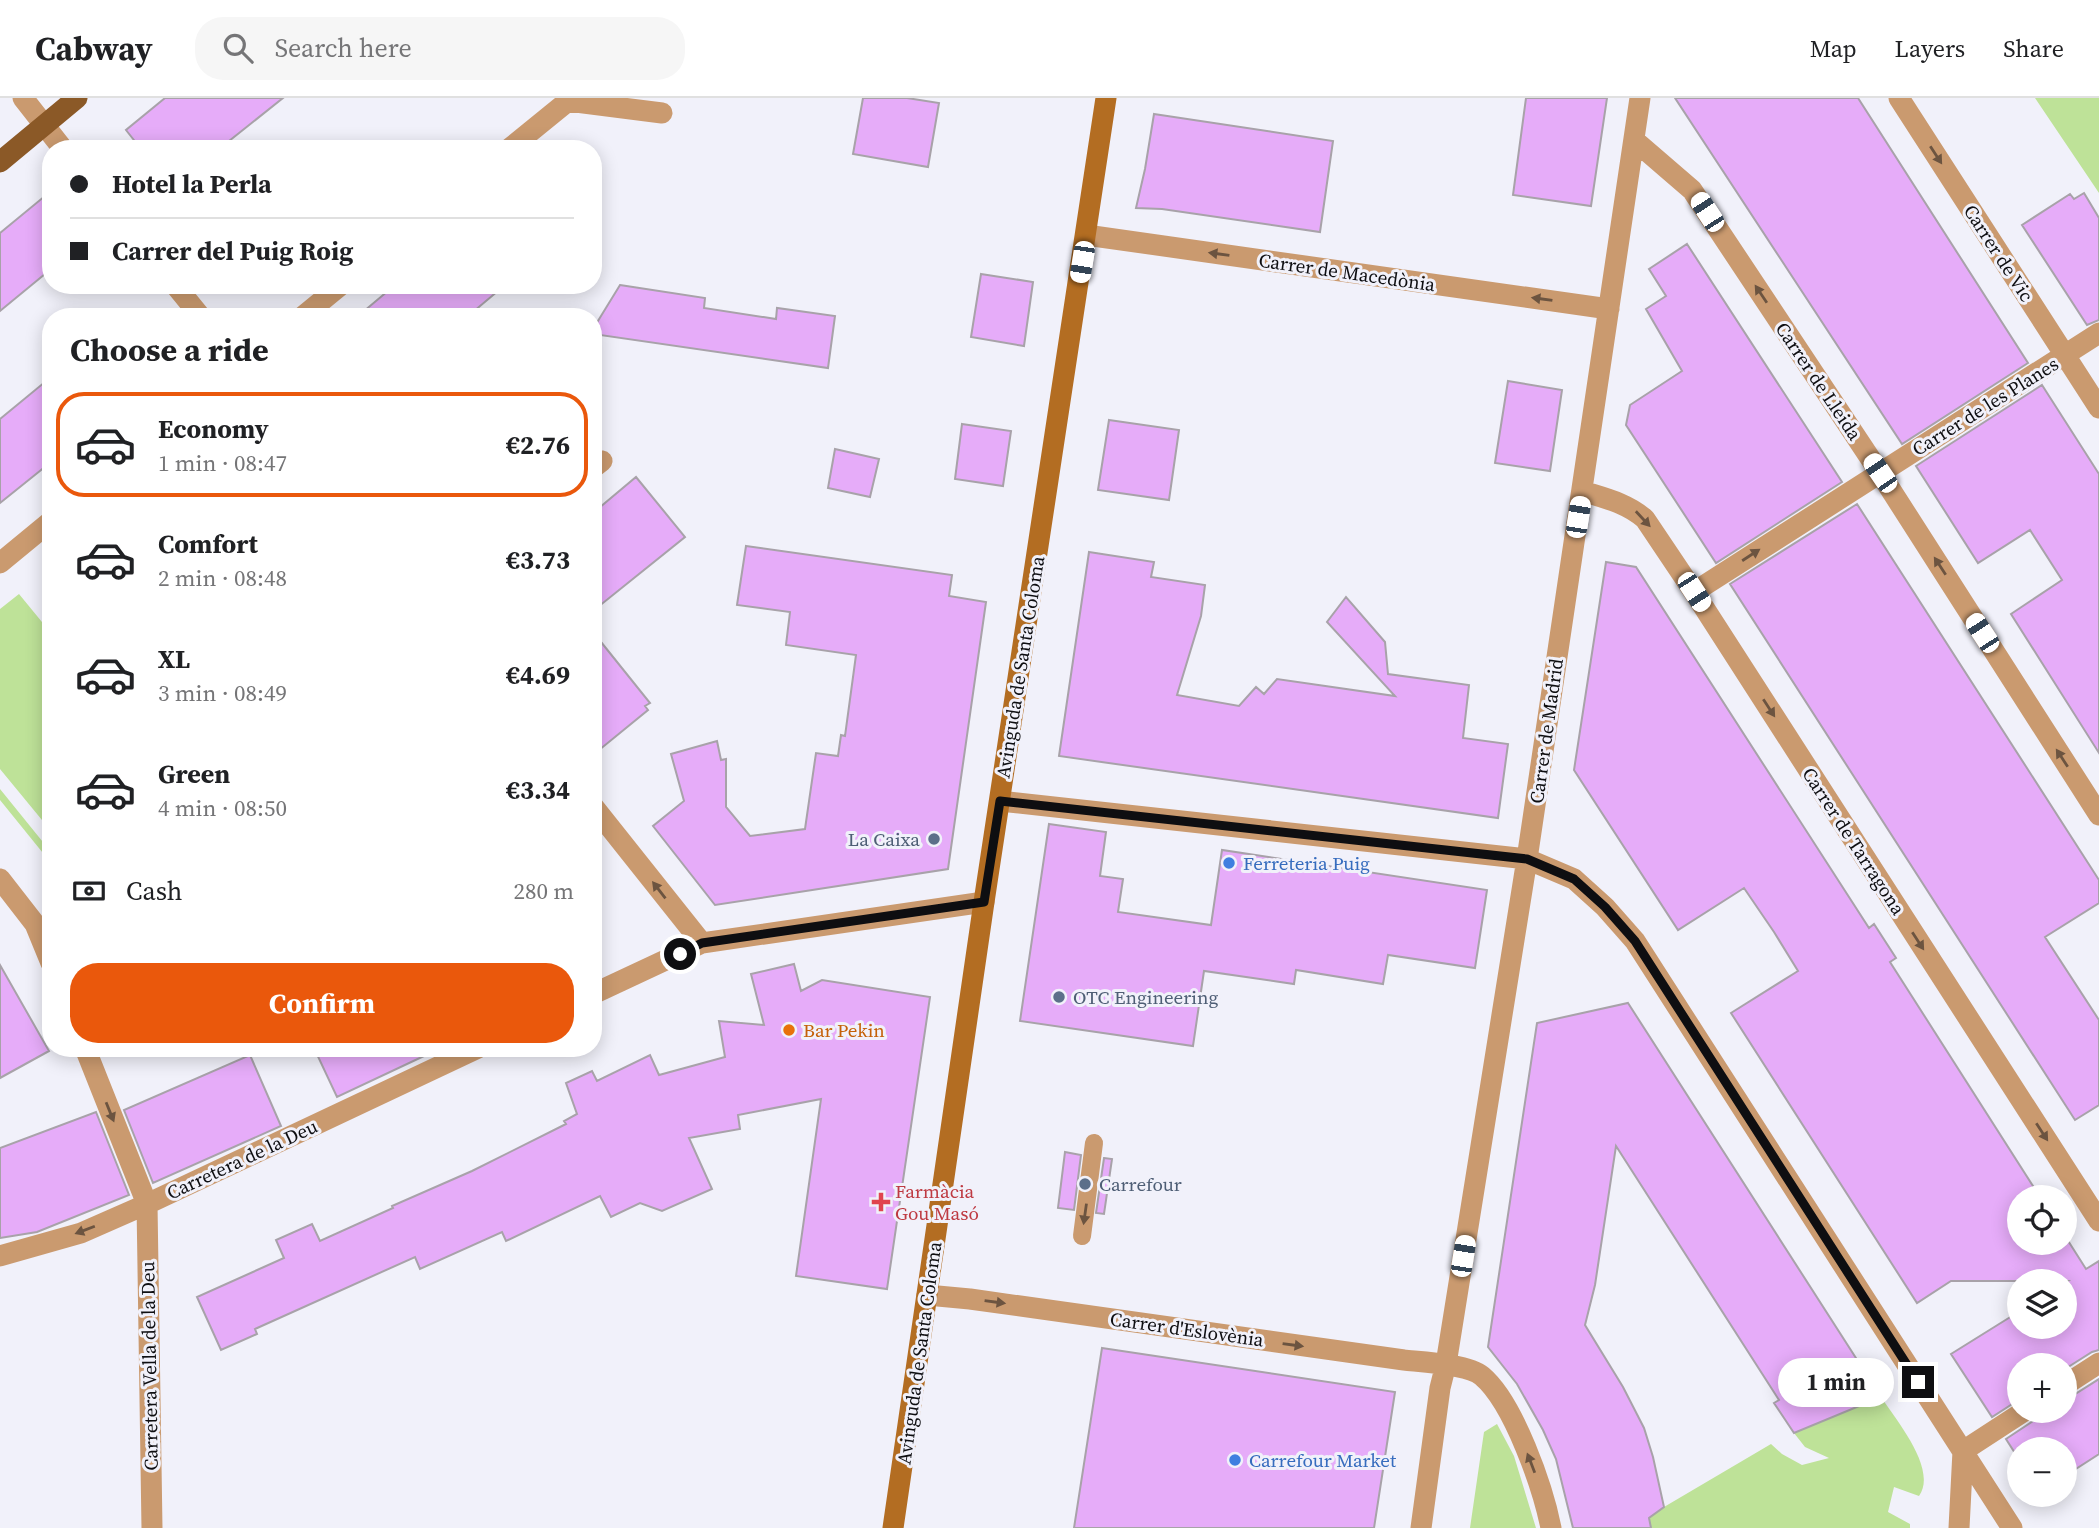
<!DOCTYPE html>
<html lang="en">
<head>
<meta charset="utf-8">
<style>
  body { margin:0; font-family:"Source Serif 4",serif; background:#f6f6f6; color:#202124; height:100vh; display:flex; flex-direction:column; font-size:26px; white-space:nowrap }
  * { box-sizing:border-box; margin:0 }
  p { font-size:23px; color:#757577 }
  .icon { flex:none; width:38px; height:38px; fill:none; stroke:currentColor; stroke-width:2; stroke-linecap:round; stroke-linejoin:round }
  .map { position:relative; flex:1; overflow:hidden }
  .panel { position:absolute; left:42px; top:210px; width:560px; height:749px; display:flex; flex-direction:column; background:#fff; border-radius:28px; box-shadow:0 4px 18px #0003 }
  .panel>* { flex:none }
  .banner { position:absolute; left:42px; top:42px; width:560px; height:154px; border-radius:28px; box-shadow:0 4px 18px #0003; display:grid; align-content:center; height:154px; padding:0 28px; background:#fff }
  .controls { position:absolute; left:2007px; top:1087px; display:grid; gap:14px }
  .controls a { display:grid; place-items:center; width:70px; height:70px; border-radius:50%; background:#fff; box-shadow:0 4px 18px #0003; font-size:35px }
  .end { position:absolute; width:32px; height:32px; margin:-16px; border:9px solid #0e0e11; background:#fff; box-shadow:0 0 0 4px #fff }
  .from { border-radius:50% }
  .bubble { position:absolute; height:49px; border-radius:24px; background:#fff; box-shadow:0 4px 18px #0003; font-size:23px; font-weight:700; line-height:49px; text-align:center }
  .car { position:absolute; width:21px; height:42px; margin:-21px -10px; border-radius:9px; box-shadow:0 0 5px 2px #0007; background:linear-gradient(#fff 24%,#345 0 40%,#fff 0 76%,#345 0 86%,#fff 0) }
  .banner b { display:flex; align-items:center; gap:24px; height:66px; font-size:26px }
  .banner b+b { border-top:2px solid #e0e0e0 }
  .banner i { width:18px; height:18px; background:#202124 }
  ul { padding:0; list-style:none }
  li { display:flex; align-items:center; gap:21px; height:105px; margin:0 14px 10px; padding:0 14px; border:4px solid transparent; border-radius:28px }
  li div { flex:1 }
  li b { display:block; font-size:26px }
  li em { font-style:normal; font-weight:700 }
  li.active { border-color:#ea580c }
  li>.icon { width:63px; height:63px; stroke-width:1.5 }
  h2 { padding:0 28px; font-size:32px; line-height:84px }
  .pay { display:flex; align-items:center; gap:18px; height:77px; padding:0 28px; font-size:26px }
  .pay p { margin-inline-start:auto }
  .action { display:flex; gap:14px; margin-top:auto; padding:14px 28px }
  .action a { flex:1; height:80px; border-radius:28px; background:#ea580c; color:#fff; font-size:28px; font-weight:700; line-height:80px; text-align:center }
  header { display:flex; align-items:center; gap:42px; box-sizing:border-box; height:98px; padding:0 35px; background:#fff; border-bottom:2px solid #e0e0e0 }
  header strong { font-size:33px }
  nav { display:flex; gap:38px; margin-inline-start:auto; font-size:24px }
  .search { width:490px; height:63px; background:#f6f6f6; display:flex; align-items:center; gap:18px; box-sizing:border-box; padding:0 24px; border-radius:28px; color:#757577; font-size:26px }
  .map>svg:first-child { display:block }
</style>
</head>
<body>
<header>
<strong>Cabway</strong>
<div class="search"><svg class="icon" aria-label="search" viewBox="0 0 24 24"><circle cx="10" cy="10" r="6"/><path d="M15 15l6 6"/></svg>Search here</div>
<nav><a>Map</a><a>Layers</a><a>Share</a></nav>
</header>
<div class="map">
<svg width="2099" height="1430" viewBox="0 0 2099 1430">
  <rect width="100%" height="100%" fill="#f1f1fa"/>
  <path fill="#bee298" d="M2035,0H2099V95Z
    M19,496L51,535V733L0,671V511Z
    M0,691L51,754V765L0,702Z
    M1881,1299C1896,1322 1938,1371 1919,1398L1894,1389L1888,1414L1910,1426V1430H1651L1649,1420L1664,1409L1771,1346L1782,1356L1802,1367L1829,1360L1805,1349L1794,1335Z
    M1497,1326L1514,1358L1536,1430H1470L1484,1334Z"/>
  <path fill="#e6acf9" stroke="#a8a2a9" stroke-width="2" d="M165,0H283L219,51H141L126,32Z
    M863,0H907L939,5L928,69L853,56Z
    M1526,0H1607L1591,108L1513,97Z
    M1675,0H1858L2028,265L1902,346Z
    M1154,16L1333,43L1320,134L1162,111L1136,110L1145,71Z
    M51,93V171L0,213V135Z
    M2084,95L2099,120V222L2087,227L2022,127L2070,96L2074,101Z
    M1687,146L1842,384L1716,465L1626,327L1630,307L1682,273L1646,211L1666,198L1649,171Z
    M981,176L1033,184L1024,248L971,239Z
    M395,187H505L467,219H357Z
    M620,187L705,200L704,210L776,221L777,210L835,218L828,270L593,236V231Z
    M51,279V364L0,405V321Z
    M1508,283L1562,292L1550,373L1495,365Z
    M2042,287L2099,376V655L2011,516L2062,482L2030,432L1978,465L1916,368Z
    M1109,322L1179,332L1169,402L1098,392Z
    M962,326L1011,333L1003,388L955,381Z
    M835,351L879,361L870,399L828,390Z
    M636,379L685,439L593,513V415Z
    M1857,406L2099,782V805L2045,839L2099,922V1007L2075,1022L1730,486Z
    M746,448L952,477L949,498L986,504L948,771L715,807L653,728L684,703L671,656L717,643L721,662L726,661V709L750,738L805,731L816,655L838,658L841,637L845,638L856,557L786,547L790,514L737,507Z
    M1089,454L1154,464L1151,479L1205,487L1201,518L1177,597L1239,608L1256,589L1264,596L1277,581L1395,598L1327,524L1346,499L1385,544L1388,576L1469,587L1463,640L1508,646L1498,720L1059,658Z
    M1606,464L1636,469L1869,830L1874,826L1896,860L1890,864L2040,1099H2020V1144H2065V1138L2086,1171L2099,1163V1252L2092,1254L2065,1271V1267H2020V1301L1992,1319L1951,1256L2020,1213V1228H2065V1185L2068,1183H1951L1917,1205L1731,915L1798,873L1774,834L1744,790L1678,832L1574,672Z
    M593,534L650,605L645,608L648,612L593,657Z
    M1049,726L1106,734L1100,778L1123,781L1118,814L1211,827L1222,752L1487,792L1475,870L1388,857L1383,886L1296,872L1294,886L1204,873L1193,948L1020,923Z
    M794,866L801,893L822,882L930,899L887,1191L796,1178L821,1001L738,1017L740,1031L689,1040L712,1091L662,1113L640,1105L611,1119L600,1098L506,1143L502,1134L420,1171L415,1159L255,1231L257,1236L221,1252L197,1199L284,1160L276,1142L312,1126L320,1143L393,1110L392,1108L472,1073L566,1026L564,1023L577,1016L566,985L592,973L597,983L650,957L659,977L725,959L719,923L764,927L751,876Z
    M0,867L49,953L0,980Z
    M1628,905L1881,1299L1794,1335L1774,1305L1779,1302L1616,1048L1595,1187L1585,1227L1623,1289L1644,1330L1653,1359L1664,1409L1649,1420L1651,1430H1573L1556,1361L1543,1332L1517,1286L1488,1249L1537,925Z
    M314,950H441L337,999Z
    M250,957L281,1028L153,1085L124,1012Z
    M96,1014L129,1097L37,1134L0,1140V1050Z
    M1065,1054L1081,1057L1074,1112L1058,1110Z
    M1104,1060L1112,1061L1104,1116L1096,1115Z
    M1102,1250L1395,1294L1374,1430H1074Z
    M2099,1281V1356L2065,1378V1351H2020V1363L2006,1341L2033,1323L2039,1312H2065V1300L2072,1298Z"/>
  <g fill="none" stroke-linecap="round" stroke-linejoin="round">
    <path stroke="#ca9a6f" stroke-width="18" d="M1082,1138L1094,1045"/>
    <path stroke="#ca9a6f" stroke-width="21" d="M23,0L63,51
      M1899,0L2099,310
      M1634,42L1692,92L1880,375L2099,717
      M509,51L568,3L662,15
      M1086,137L1609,211
      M175,187L201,219
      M302,219L341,187
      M593,370L602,363
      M1582,393C1604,400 1627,405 1645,421L1694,494L2099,1123
      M0,465L51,423
      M1694,494L2099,235
      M1000,703L1527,761L1574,781L1605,809L1635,843L2012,1430
      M593,708L702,845
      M0,781L35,826L51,865
      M593,896L702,845L984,804
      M85,950L147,1106L152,1430
      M0,1158L81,1135L147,1106L478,950
      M927,1197L970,1201L1404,1262C1423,1264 1468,1266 1482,1278C1514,1305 1543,1390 1551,1430
      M2065,1287L2099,1265
      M1421,1430L1440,1290L1446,1266L1527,761L1640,0
      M1959,1430L1963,1353L2026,1312"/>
    <path stroke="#b36d22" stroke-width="21" d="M893,1430L984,804L1106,0"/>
    <path stroke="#8b5927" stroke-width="21" d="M0,64L77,0"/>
  </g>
  <defs><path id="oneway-solid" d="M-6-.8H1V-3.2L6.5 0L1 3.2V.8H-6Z" transform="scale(1.75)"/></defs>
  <g fill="#6c5440">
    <use href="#oneway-solid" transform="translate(1936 57) rotate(57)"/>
    <use href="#oneway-solid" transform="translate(1219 156) rotate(-172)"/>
    <use href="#oneway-solid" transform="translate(1761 196) rotate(-124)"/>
    <use href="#oneway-solid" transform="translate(1542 201) rotate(-172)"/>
    <use href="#oneway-solid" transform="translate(1643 421) rotate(47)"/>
    <use href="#oneway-solid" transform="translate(1751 457) rotate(-33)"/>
    <use href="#oneway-solid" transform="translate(1940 468) rotate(-123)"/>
    <use href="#oneway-solid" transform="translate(1769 610) rotate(57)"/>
    <use href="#oneway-solid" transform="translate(2062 660) rotate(-123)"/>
    <use href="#oneway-solid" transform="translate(659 792) rotate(-128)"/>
    <use href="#oneway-solid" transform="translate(1918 843) rotate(57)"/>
    <use href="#oneway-solid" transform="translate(110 1014) rotate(68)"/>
    <use href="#oneway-solid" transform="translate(2042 1034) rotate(57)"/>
    <use href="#oneway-solid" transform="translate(1085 1116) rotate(98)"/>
    <use href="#oneway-solid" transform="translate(85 1132) rotate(159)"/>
    <use href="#oneway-solid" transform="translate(995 1204) rotate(8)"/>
    <use href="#oneway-solid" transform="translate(1293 1247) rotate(8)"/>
    <use href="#oneway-solid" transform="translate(1531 1365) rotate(-111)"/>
  </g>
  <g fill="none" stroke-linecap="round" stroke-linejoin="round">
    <path stroke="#0e0e11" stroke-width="9" d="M680,856L702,845L984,804L1000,703L1527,761L1574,781L1605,809L1635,843L1918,1284"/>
  </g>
  <g fill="#5c6f8a" stroke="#f1f1fa" stroke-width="2.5">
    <circle cx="934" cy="741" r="7"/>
    <circle cx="1059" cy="899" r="7"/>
    <circle cx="1085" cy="1086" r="7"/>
  </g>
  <g fill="#3f7fe0" stroke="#f1f1fa" stroke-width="2.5">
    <circle cx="1229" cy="765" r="7"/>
    <circle cx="1235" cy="1362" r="7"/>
  </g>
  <circle fill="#e8710a" stroke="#f1f1fa" stroke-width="2.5" cx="789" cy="932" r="7"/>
  <path fill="#e0444e" stroke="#f1f1fa" stroke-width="2.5" d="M877.5 1093.5h7v7h7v7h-7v7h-7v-7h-7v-7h7z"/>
  <g text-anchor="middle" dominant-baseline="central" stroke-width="6" stroke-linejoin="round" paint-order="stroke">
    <g font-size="19" fill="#0e0e11" stroke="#f1f1fa">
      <text transform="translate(1999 155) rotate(57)">Carrer de Vic</text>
      <text transform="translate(1347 174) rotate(8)">Carrer de Macedònia</text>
      <text transform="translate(1819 283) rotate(56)">Carrer de Lleida</text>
      <text transform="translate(1985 308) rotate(-32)">Carrer de les Planes</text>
      <text transform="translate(1020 569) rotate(-81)">Avinguda de Santa Coloma</text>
      <text transform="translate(1546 633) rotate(-82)">Carrer de Madrid</text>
      <text transform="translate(1854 743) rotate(57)">Carrer de Tarragona</text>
      <text transform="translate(242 1061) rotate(-25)">Carretera de la Deu</text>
      <text transform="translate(1187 1231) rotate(8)">Carrer d'Eslovènia</text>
      <text transform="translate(919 1255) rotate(-82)">Avinguda de Santa Coloma</text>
      <text transform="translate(149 1268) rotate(-91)">Carretera Vella de la Deu</text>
    </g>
    <g font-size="19" fill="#4e5e75" stroke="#f1f1fa" text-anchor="start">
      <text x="920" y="741" text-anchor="end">La Caixa</text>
      <text x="1073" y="899">OTC Engineering</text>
      <text x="1099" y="1086">Carrefour</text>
    </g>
    <g font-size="19" fill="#366cbe" stroke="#f1f1fa" text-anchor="start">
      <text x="1243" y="765">Ferreteria Puig</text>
      <text x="1249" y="1362">Carrefour Market</text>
    </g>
    <g font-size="19" fill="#c56008" stroke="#f1f1fa" text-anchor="start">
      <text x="803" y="932">Bar Pekin</text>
    </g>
    <g font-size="19" fill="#be3a42" stroke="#f1f1fa" text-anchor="start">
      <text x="895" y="1093">Farmàcia<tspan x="895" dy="22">Gou Masó</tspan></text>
    </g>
  </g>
</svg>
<div class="controls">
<a><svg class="icon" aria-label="locate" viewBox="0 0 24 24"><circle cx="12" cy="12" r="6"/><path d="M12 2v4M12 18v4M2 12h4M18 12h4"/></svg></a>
<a><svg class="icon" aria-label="layers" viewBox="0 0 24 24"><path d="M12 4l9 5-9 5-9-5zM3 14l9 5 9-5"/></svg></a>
<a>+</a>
<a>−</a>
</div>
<i class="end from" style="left:680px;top:856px"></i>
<i class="end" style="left:1918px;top:1284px"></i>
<div class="bubble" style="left:1778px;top:1260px;width:116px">1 min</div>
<i class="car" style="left:1707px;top:114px;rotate:327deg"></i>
<i class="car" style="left:1082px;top:164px;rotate:189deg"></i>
<i class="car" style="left:1880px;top:375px;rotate:326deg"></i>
<i class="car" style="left:1578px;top:419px;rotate:9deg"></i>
<i class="car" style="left:1694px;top:494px;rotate:147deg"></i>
<i class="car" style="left:1982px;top:535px;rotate:327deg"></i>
<i class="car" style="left:1463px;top:1158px;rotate:9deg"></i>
<div class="banner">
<b><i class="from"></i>Hotel la Perla</b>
<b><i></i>Carrer del Puig Roig</b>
</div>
<section class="panel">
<h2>Choose a ride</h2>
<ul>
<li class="active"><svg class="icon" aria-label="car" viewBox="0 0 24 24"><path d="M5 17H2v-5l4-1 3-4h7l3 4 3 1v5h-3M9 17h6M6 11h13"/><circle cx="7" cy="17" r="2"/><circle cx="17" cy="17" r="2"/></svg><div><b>Economy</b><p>1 min · 08:47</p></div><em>€2.76</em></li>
<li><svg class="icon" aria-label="car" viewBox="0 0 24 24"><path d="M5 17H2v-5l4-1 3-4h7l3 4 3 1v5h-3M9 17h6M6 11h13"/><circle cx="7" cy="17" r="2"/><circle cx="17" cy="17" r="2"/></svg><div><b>Comfort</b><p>2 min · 08:48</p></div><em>€3.73</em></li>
<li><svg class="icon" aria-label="car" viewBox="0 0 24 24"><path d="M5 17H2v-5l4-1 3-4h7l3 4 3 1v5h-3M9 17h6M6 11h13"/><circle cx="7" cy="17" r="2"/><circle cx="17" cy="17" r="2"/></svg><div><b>XL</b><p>3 min · 08:49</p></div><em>€4.69</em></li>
<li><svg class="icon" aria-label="car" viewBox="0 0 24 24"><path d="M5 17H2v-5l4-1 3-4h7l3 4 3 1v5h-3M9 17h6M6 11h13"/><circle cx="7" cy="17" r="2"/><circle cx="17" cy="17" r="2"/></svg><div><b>Green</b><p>4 min · 08:50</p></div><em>€3.34</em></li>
</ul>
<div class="pay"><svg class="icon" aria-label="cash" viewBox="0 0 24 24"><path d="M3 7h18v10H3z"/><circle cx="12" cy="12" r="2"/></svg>Cash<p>280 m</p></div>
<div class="action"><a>Confirm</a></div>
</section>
</div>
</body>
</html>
